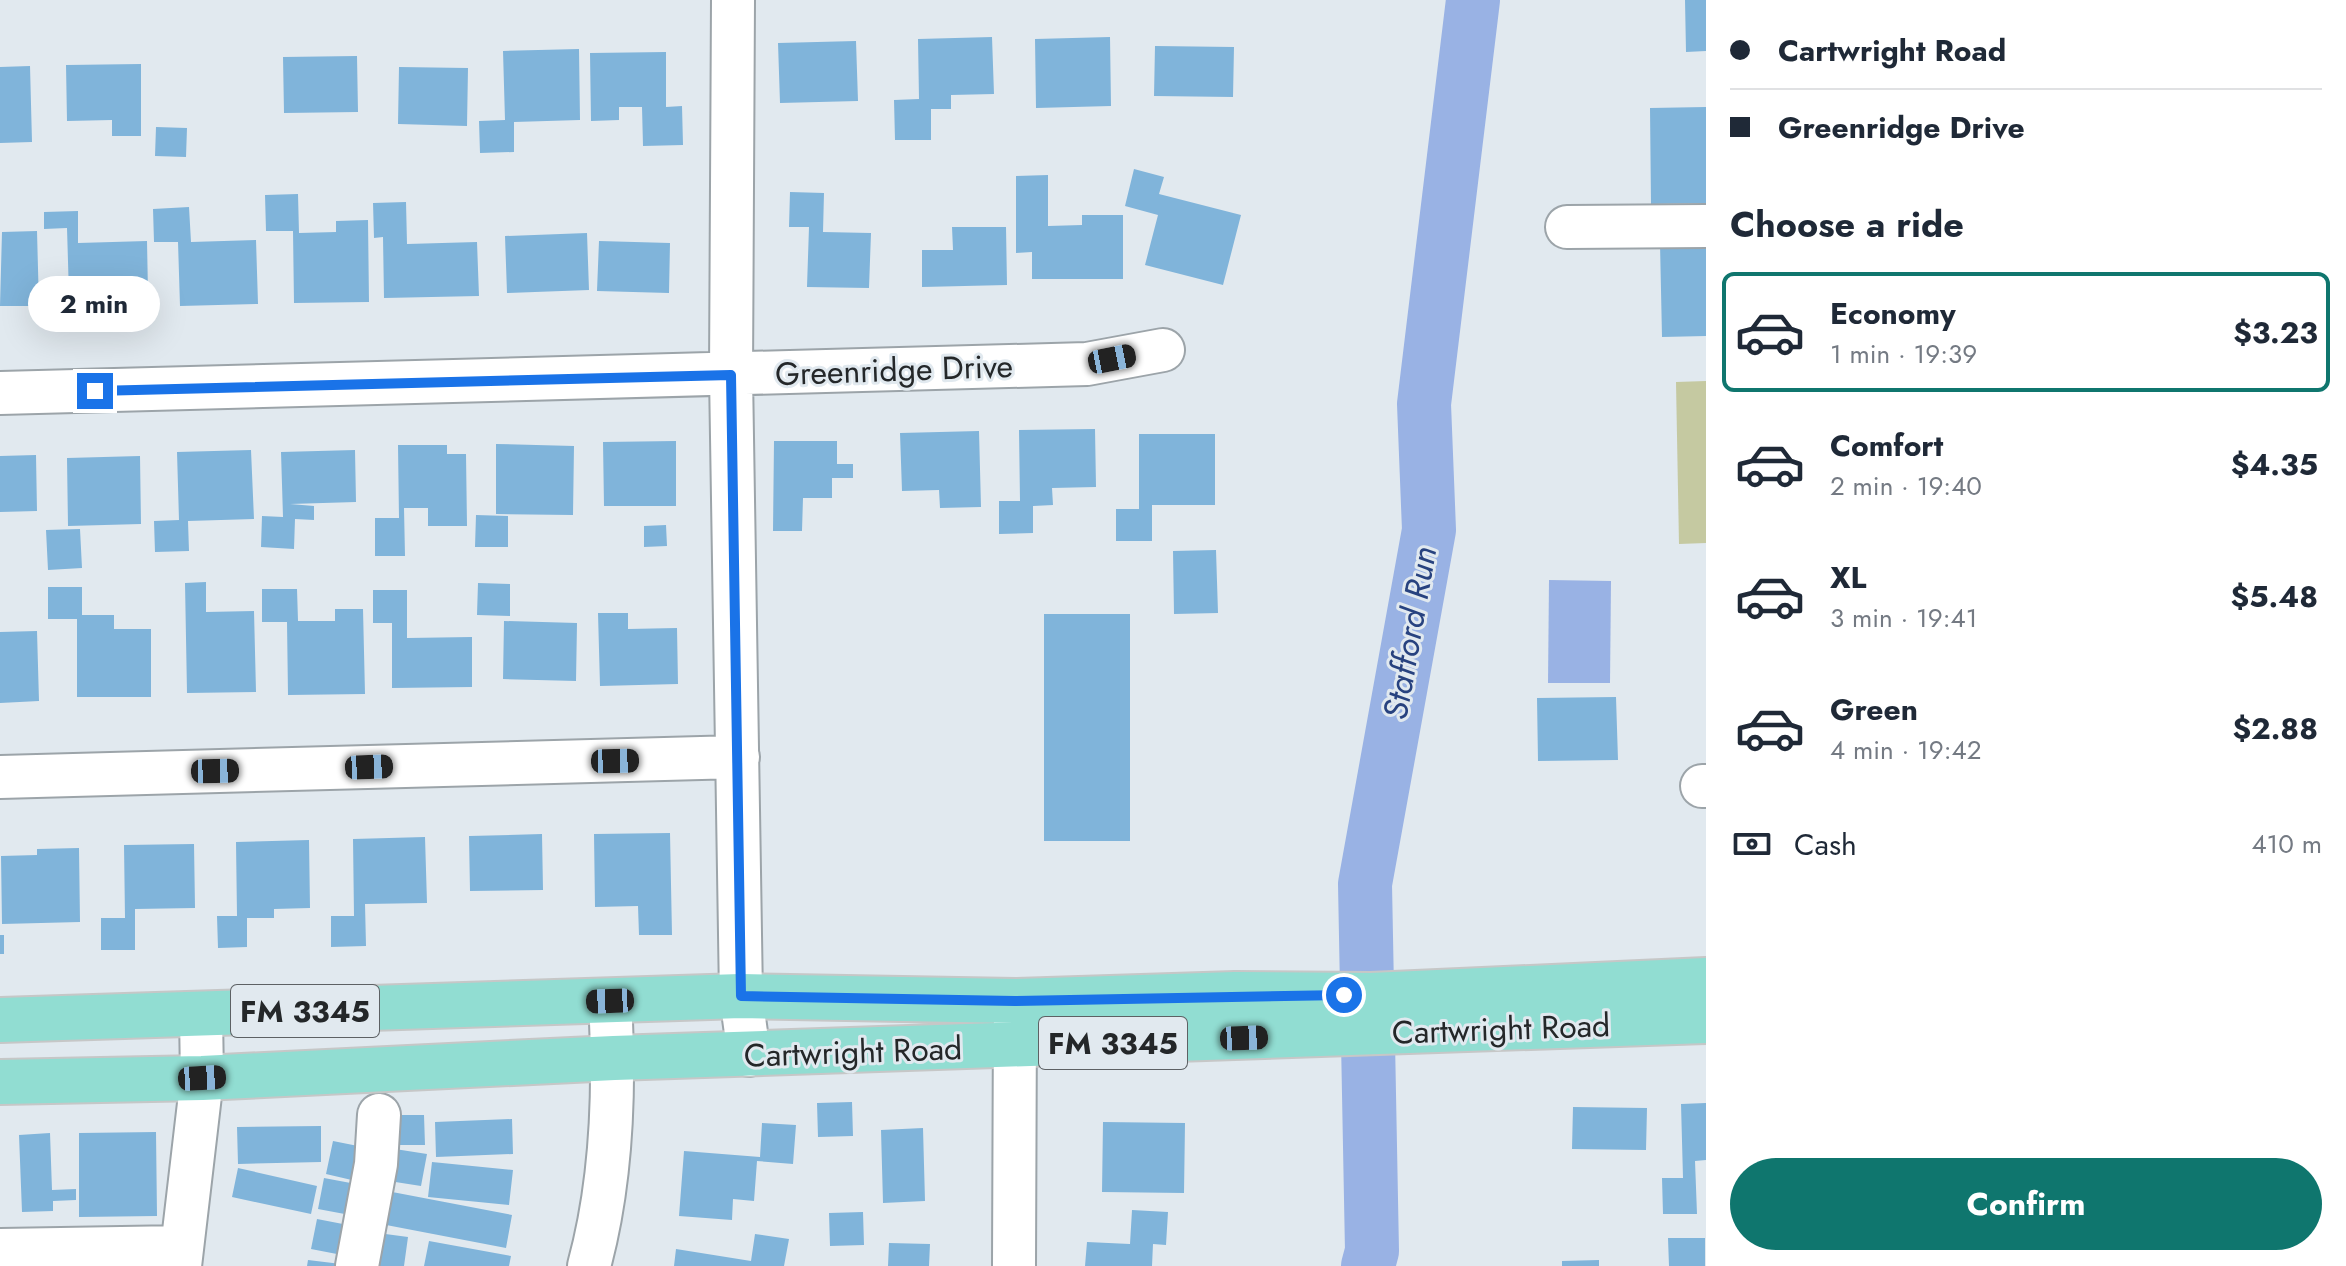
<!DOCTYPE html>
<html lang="en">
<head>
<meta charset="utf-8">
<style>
  body { margin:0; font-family:Jost,sans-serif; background:#f2f2f3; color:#1f2937; height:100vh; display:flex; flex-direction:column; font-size:30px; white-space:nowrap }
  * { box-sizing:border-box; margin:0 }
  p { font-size:26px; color:#747a83 }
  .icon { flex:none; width:44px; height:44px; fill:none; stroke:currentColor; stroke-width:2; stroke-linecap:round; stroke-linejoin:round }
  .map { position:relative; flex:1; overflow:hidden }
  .sheet { display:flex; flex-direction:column; background:#fff; width:640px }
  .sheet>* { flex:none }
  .banner { display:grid; align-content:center; height:176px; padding:0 24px; background:#fff }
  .end { position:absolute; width:36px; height:36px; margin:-18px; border:10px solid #1a73e8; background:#fff; box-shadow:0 0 0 4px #fff }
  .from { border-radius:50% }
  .bubble { position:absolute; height:56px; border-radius:28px; background:#fff; box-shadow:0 8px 32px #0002; font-size:26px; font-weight:700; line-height:56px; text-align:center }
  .car { position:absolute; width:24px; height:48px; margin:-24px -12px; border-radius:10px; box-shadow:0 0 6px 2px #0007; background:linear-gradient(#222 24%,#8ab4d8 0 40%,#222 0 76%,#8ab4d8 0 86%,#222 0) }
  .banner b { display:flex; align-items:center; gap:28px; height:76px; font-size:30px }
  .banner b+b { border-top:2px solid #e0e1e3 }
  .banner i { width:20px; height:20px; background:#1f2937 }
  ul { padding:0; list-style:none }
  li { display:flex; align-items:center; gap:24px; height:120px; margin:0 16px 12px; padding:0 8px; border:4px solid transparent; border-radius:12px }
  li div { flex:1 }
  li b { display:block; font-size:30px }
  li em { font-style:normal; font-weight:700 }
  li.current { border-color:#0f766e }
  li>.icon { width:72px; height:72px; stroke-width:1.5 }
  h2 { padding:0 24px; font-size:36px; line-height:96px }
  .pay { display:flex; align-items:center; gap:20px; height:88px; padding:0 24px; font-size:30px }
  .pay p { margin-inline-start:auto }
  .button { display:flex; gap:16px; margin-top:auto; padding:16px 24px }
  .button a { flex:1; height:92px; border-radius:48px; background:#0f766e; color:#fff; font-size:32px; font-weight:700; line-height:92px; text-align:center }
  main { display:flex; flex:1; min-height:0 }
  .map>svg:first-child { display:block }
</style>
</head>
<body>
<main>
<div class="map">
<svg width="1706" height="1266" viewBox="0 0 1706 1266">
  <rect width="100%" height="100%" fill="#e1e9ef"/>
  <path fill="#c5c9a1" d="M1706,381V543L1679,544L1676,382Z"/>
  <path fill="#99b2e4" d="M1549,580L1611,581L1610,683H1548Z"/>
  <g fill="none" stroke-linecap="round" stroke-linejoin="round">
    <path stroke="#99b2e4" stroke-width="54" d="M1368,1266L1372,1251L1365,884L1429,530L1424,404L1473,0"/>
  </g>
  <path fill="#80b4da" d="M1685,0H1706V51L1686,52Z
    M992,37L994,94L951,95V109H931V140H895L894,100L919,99L918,39Z
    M1110,37L1111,106L1036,108L1035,39Z
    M856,41L858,101L780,103L778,43Z
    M1155,46L1234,47L1233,97L1154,96Z
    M579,49L580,120L514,122V152L480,153L479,121L505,120L503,51Z
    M666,52V107L682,106L683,145L643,146L642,107H619V120L591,121L590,53Z
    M357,56L358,112L284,113L283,57Z
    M141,64V136H112V120L67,121L66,65Z
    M30,66L32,142L0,143V67Z
    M399,67L468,68L467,126L398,124Z
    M1706,107V203L1651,204L1650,108Z
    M156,127L187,128L186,157L155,156Z
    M1134,169L1164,177L1159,194L1241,215L1223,285L1145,265L1158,215L1125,206Z
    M1048,175V226L1082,225V215H1123V279H1032V252L1016,253V176Z
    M790,192L824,193L823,232L871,233L869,288L807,287L809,227H789Z
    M298,194L299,233L336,232V221L368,220L369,302L294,303L293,231H266L265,195Z
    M406,202L407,244L477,242L479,296L384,298L383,237L374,238L373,203Z
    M189,207L191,242L256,240L258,304L180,306L178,242H154L153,209Z
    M78,211V243L147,241L148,293L69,295L67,228L44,229V212Z
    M952,227H1006L1007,285L922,287V250H953Z
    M37,231L39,306H0L2,232Z
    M587,233L589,290L507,293L505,236Z
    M599,241L670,243L669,293L597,291Z
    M1660,243H1706V336L1662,337Z
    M1095,429L1096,487L1052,488L1053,505L1033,506V533L999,534V501H1020L1019,430Z
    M979,431L981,507L940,508L939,490L902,491L900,433Z
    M1139,434H1215V505H1152V541H1116V509H1139Z
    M676,441V506H604L603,442Z
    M774,441H837V464H853V478H832V498H803L802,531H773Z
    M496,444L574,446L573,515L496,514Z
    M398,445H447V454H466L467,526H428V508H404L405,556H375V518H399Z
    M251,450L254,519L188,521L189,551L155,552L154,521L179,520L177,452Z
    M355,450L356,502L290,504L314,506V520L295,519L294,549L261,547L262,516L283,517L281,452Z
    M36,455L37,511L0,512V456Z
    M140,456L141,524L68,526L67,458Z
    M476,515L508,516V547H475Z
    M666,525L667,546L644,547V526Z
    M80,529L82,568L48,570L46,530Z
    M1216,550L1218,613L1174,614L1173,551Z
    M206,582V612L254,611L256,692L187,693L185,583Z
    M478,583L510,584V616L477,615Z
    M48,587H82V615H114V629H151V697H77V619H48Z
    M262,589H297L298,621H335V609H363L365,694L288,695L287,622H262Z
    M373,590H407V638L472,637V687L392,688V623H373Z
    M598,613H628V629L677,628L678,684L600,686Z
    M1044,614H1130V841H1044Z
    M504,621L577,623L576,681L503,679Z
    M37,631L39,701L0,703V632Z
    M1616,697L1618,760L1538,761L1537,698Z
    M670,833L672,935H639L638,906L595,907L594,834Z
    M542,834L543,890L470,891L469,836Z
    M425,837L427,903L365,904L366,946L331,947V916H354L353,839Z
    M309,840L310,908L274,909V918H247V947L218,948L217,916H237L236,842Z
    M194,844L195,908L135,909V950H101V918H125L124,845Z
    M79,848L80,922L2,924L1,856L37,855V849Z
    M0,935H4V954H0Z
    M852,1102L853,1136L818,1137L817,1103Z
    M1706,1103V1160L1695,1161L1697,1214H1663L1662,1178H1683L1681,1104Z
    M1573,1107L1647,1108L1646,1150L1572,1149Z
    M395,1115H424L425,1145H396Z
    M512,1119L513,1154L436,1157L435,1122Z
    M1103,1122L1185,1123L1184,1193L1102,1192Z
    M762,1123L796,1125L793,1164L757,1161L754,1201L733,1199L732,1220L679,1216L684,1151L760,1157Z
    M321,1126V1162L238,1164L237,1127Z
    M923,1128L925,1201L883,1203L881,1130Z
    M156,1132L157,1216L79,1217V1133Z
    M50,1133L52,1190L76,1189V1200L53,1201V1211L22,1212L19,1135Z
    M333,1141L363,1147L356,1181L326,1174Z
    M395,1149L427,1154L421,1186L389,1181Z
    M432,1162L513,1170L509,1205L428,1197Z
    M238,1168L317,1186L311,1214L232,1197Z
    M324,1178L356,1184L350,1215L318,1209Z
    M387,1191L512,1215L506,1248L381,1224Z
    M1132,1210L1168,1212L1166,1245L1153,1244L1152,1266H1085L1087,1242L1130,1244Z
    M863,1212L864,1245L830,1246L829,1213Z
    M317,1219L348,1225L342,1255L311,1249Z
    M378,1233L408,1237L404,1266H374Z
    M755,1234L789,1239L784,1266H674L676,1249L751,1261Z
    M1668,1238H1705V1266H1669Z
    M429,1241L511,1256L509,1266H424Z
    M889,1243L930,1244L929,1266H888Z
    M308,1260L341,1264V1266H307Z
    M1599,1260V1266H1562V1261Z"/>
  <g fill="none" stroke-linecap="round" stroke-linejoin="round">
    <defs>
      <path id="minor" d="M733,0L731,375L741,996L749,1055
        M1567,227L1706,226
        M0,393L1087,364L1163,350
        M0,777L738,757
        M1702,786H1706
        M0,1250L182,1247
        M180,1266L202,1078L201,1015
        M357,1266L376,1164L379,1115
        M589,1266C612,1182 615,1087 610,1001
        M1014,1266L1015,1011"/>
      <path id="major" d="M0,1020L741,996L1015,1001L1235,994L1371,995L1706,980
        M0,1082L202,1078L614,1058L1706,1021"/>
    </defs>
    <use href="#minor" stroke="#9ca4a9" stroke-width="46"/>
    <use href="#major" stroke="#c6c7c7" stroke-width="48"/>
    <use href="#minor" stroke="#fff" stroke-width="42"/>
    <use href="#major" stroke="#91ddd2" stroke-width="44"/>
  </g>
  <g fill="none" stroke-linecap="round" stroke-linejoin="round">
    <path stroke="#1a73e8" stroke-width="10" d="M95,391L731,375L741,996L1015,1001L1344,995"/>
  </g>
  <g text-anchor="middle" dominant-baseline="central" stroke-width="6" stroke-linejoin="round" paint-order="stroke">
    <g fill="#e1e9ef" stroke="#5d6164" stroke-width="2">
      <rect x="231" y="985" width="148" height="52" rx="6"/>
      <rect x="1039" y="1017" width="148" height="52" rx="6"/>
    </g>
    <g font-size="30" font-weight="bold" fill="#242729">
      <text x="305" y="1011">FM 3345</text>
      <text x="1113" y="1043">FM 3345</text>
    </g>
    <g font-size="32" fill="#242729" stroke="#e1e9ef">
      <text transform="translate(894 370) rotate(-2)">Greenridge Drive</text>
      <text transform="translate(1501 1029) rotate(-2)">Cartwright Road</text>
      <text transform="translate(853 1052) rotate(-2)">Cartwright Road</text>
    </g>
    <g font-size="34" font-style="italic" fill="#27427f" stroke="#e1e9ef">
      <text transform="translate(1410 633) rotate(-80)">Stafford Run</text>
    </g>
  </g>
</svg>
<i class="end from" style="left:1344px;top:995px"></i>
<i class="end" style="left:95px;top:391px"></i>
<div class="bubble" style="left:28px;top:276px;width:132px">2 min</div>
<i class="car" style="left:1112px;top:359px;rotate:79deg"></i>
<i class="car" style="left:615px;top:761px;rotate:89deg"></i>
<i class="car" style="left:369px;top:767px;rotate:88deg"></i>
<i class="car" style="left:215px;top:771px;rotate:89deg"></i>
<i class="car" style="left:610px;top:1001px;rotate:268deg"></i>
<i class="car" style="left:1244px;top:1038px;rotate:88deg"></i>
<i class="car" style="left:202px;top:1078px;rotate:87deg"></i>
</div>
<section class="sheet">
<div class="banner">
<b><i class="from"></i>Cartwright Road</b>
<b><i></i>Greenridge Drive</b>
</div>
<h2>Choose a ride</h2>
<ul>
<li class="current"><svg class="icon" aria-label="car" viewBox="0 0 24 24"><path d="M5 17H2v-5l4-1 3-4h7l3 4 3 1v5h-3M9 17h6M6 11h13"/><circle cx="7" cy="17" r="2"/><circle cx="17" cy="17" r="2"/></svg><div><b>Economy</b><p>1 min · 19:39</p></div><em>$3.23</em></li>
<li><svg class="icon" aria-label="car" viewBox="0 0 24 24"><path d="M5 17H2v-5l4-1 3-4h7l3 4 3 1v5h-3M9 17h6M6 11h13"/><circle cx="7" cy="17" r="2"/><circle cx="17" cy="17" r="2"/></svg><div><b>Comfort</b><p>2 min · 19:40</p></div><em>$4.35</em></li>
<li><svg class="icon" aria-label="car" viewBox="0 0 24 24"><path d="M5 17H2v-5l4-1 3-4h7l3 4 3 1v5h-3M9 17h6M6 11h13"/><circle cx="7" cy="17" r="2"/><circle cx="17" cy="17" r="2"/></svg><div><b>XL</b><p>3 min · 19:41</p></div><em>$5.48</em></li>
<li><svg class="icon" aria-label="car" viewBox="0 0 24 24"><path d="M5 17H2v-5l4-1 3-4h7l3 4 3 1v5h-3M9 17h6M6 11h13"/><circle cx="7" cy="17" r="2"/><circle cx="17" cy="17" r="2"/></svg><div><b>Green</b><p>4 min · 19:42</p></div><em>$2.88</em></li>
</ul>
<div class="pay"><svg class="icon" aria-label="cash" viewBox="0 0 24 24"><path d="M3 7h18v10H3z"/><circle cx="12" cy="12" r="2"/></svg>Cash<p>410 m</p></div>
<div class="button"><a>Confirm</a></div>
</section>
</main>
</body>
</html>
